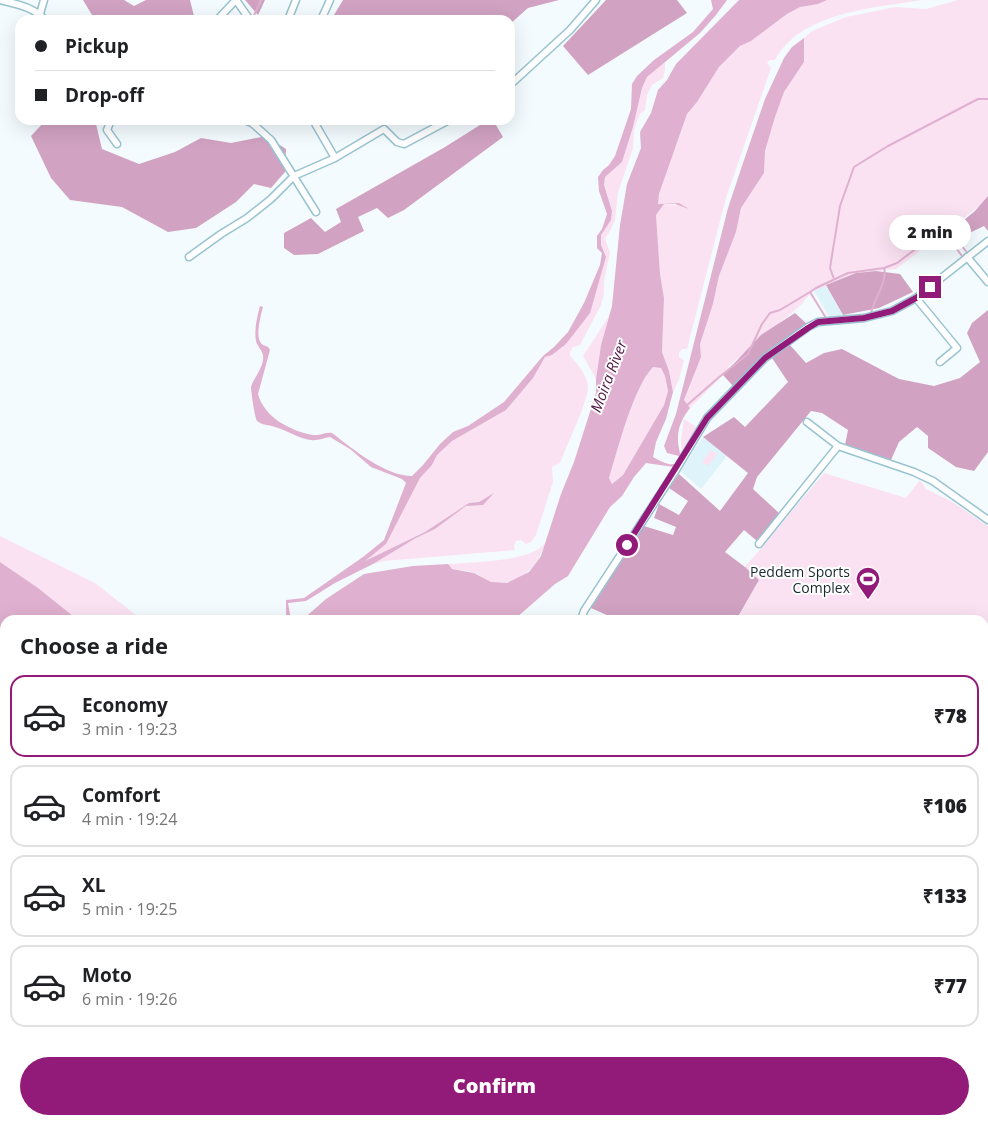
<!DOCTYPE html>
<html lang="en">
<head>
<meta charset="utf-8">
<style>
  body { margin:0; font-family:"Open Sans",sans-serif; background:#f2f2f2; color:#202124; height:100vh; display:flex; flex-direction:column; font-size:19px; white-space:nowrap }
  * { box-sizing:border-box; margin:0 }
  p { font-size:16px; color:#757577 }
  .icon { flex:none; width:28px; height:28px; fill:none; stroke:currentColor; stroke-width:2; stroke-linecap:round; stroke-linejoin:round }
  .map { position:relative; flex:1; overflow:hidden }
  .sheet { position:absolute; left:0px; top:615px; width:989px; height:510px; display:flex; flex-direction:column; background:#fff; border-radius:15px 15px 0 0; box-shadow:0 5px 20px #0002 }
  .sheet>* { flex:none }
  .guide { position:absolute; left:15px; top:15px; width:500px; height:110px; border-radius:15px; box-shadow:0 5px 20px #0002; display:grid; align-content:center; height:110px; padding:0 20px; background:#fff }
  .end { position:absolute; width:22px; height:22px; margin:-11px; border:6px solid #921a78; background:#fff; box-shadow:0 0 0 2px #fff }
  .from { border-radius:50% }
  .bubble { position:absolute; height:35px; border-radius:18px; background:#fff; box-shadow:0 5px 20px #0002; font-size:16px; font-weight:800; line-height:35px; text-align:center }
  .guide b { display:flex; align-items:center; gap:18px; height:48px; font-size:19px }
  .guide b+b { border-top:1px solid #e0e0e0 }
  .guide i { width:12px; height:12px; background:#202124 }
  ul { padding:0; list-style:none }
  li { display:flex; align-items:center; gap:15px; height:82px; margin:0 10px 8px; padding:0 10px; border:2px solid #e0e0e0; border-radius:15px }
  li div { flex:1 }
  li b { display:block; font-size:19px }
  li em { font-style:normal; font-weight:800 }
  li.selected { border-color:#921a78 }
  li>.icon { width:45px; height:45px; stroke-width:1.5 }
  h2 { padding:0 20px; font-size:22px; line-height:60px }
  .primary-button { display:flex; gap:10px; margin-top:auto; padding:10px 20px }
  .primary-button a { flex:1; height:58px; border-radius:30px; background:#921a78; color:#fff; font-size:20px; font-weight:800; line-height:58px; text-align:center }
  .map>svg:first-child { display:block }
</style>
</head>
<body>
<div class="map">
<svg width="988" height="1125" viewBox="0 0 988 1125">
  <rect width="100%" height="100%" fill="#f3fbfe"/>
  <path fill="#dff3fa" d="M826,285L843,316L830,318L814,291Z
    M703,437L727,456L701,489L680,471Z
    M984,847L988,850V888L984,898Z"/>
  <path fill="#fbe2f2" d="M827,0H922C874,8 801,12 775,60H770L767,62L771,68L726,198L687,349H682L679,353V357L684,360L679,380L673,392L669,371L662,352L664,298L660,274L656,215L664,204L684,206L679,203L657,204L659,194L687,114L697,102L719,67L740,46L751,41L787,14L800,6L818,4Z
    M958,0H988V197L982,204L896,269L856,273L814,291L806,298L802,304L730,365L723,375L690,408L684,401L701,357L700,344L713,304L719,276L736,232L741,208L764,173L765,151L775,117L784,92L804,62V38L812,31L846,17L895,7L926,9Z
    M665,62V70L663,78L652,85L647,95L645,110L640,114L634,130L633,148L618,193L615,220L611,229L605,239L610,252L604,282V294L601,305L580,345L573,347L570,352V356C577,363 587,375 588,386C589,400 566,446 560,463L552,467L553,482L536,535L531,542L526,544L521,540L516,541L514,545L515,550L384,561L373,564L416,538L435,529L466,506L483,504L493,494L479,502L469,503L425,532L365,561L370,555L386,544L420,478L432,465L437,455L452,441L506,410L533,378L545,357L552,355L566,344L601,274L606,257L601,245V235L611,220L612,211L604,185L605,177L622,162L633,127L642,88L647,77Z
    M609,316L601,345L596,379L583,356Z
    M653,367L662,368L665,376L668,391L664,405L623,475L612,484L609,478C618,449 633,388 653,367Z
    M684,419L698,428L682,454L681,440Z
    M711,450L717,454L708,466L702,462Z
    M824,473L906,498L920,480L926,489L951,501L988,526V711L984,714V620H736L759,580L745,567Z
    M0,536L95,583L136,615L140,620H78L38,588L0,562Z
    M545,543C538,565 519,588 492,582C486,581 481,575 475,573C468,570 459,570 452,569L448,564C472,562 532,562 545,543Z"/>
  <path fill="#d1a2c2" d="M83,0H124L134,6L146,0H190L195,20H95Z
    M245,0H265L258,15Z
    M343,0H559L528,8L510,24V20H331Z
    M606,0H677L687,13L588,75L563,46Z
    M46,120H86L96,124L102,149L139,164L175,152L201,138L231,143L266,136L286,149L285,172L271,188L254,184L236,202L196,228L168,232L122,207L70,200L51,178L31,136Z
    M488,120H493L503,137L404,210L388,218L377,208L358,217L364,231L318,254L294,255L284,248V233L311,218L325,232L341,222L336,209L445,147Z
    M988,196V231L984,226L959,238L953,229L975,211Z
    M876,271L900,274L913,292L879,308L843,315L826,285L856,273Z
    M988,310V452L974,471L956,467L928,448V436L917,427L899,442L891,460L845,445L848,430L822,413L811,411L757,477L753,489L779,513L757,541L744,530L725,552L745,567L759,580L736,620H618L591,608L644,526L673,535L676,527L654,518L659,504L679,515L688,501L669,488L679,474L720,511L748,473L703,437L734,417L745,427L788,382L772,358L790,345L806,363L824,353L842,349L899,379L934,386L960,378L980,362L967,333L972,323Z
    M795,313L807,324L770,349L733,386L723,375L761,335Z
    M0,698L5,699V840L0,837Z
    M4,910L5,1120H36L35,1125H0V912Z
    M988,992V1092L984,1087V1002Z
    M142,1120H254L261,1125H147Z
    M351,1120H519L530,1125H349Z"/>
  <path fill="#dfb0cf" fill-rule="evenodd" d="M711,0H727L716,15L700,33L647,77L642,88L633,127L622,162L605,177L604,185L612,211L611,220L601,235V245L606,257L590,313L566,344L552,355L545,357L533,378L506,410L452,441L437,455L432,465L420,478L386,544L365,561L425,532L469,503L479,502L494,493L483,505L466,506L435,529L416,538L373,564L335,583L306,601L288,603L291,620H286V600L304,598L363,557L384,540L406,483L402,479L371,467L350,449L330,437C324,438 317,441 311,440C299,439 287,430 275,427C270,425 261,425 257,421C255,419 251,391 251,387C254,377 265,366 263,355C262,350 257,346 256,341C254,330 257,317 260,306L263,307C261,314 255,337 261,343C262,345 266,346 268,347L270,350L258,394C264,417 290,431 313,435C320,436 325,432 332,433C353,449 385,476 412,476L423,465L440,444L453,432L468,426L504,402L543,356L554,347L568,332L584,303L600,265L602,253L597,248V236L602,229L607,214L599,191L598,177L603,170L609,165L615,156L631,109L632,84L637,76L654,60L693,32L713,9Z
    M739,0H827L818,4L800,7L787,14L751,41L740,46L719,67L697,102L687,114L659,194L658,204L679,203L689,209L675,204H664L656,215L660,274L664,298L662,352L669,371L673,392L666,419L656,442L653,457C661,461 669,467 677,463L679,456L667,453L664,446L676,414L728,208L743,163L765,99L784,58L792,47L804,38V62L784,92L775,117L765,151L764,173L741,208L736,232L719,276L713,304L700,344L701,357L684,400L690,408C683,417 678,426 678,438C677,448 684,456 677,466L674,467L646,463L634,477L622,496L610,507L568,576L555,584L516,618L506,620H302L326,599L364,574L413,566L448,564L452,569L474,573L491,582L507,583L529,572L541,556L561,494L574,462L596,393V379L601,345L612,306L620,225L627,184L641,148L640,132L651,113L658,90L667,80L676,64ZM653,367L661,368L665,376L668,391L664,405L623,475L612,484L609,478C618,449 633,388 653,367Z
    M0,562L38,588L78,620H5V640L0,638Z"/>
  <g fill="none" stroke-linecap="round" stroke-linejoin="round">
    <path stroke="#dfb0cf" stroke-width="2" d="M252,20L261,0
      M957,243L956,248L962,256
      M834,279L830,268L840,206L854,167L888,146L978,99H988
      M810,292L826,318
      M871,313C874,299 888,281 884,268
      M686,406L718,378L748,354L762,324L770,313L780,310L810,292L816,288L848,273L884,268L897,263L946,226L954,240L961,245L969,255"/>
    <defs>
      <path id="minor" d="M0,0C16,4 34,7 45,20
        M236,0L250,20
        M40,14L44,0
        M217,20L236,0
        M288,20L296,0
        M321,20L330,0
        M510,85L570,30L596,0
        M111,120L107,130L117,144
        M245,120L252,123L256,120
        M313,120L335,158
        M252,123L271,140L316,212
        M189,257L221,234L247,218L271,199L294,176L335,158L384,129L397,142L404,144L449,120
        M967,257L988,282
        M916,298L957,348L940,362
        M807,422L838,446L914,472L933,481L988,520
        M759,544L838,446
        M581,620L584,611L676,470L707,418L765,358L808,327L818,322L864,318L892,311L916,298L988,241
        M0,682L5,690
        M984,775L988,778
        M984,842L988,844
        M0,889L5,896
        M984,1108L988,1106
        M90,1120L94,1125
        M277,1120L283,1125
        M522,1120L546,1125
        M586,1120L591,1125
        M723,1120L728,1125
        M341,1125L343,1120
        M633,1125L639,1121"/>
      <path id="tertiary" d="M984,722L988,719
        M984,989L988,979
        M577,1125L580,1120"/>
      <path id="trunk" d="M984,920L988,910
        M984,937L988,926
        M984,969L988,958
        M908,1125L910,1120
        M918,1125L920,1120
        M927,1125L929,1120"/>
    </defs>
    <use href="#minor" stroke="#98c3d0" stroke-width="9"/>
    <use href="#tertiary" stroke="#98c3d0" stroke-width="10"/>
    <use href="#trunk" stroke="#98c3d0" stroke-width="12"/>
    <use href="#minor" stroke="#fff" stroke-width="6"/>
    <use href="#tertiary" stroke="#fff" stroke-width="8"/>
    <use href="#trunk" stroke="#fff" stroke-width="10"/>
  </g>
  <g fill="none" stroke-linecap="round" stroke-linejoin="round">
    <path stroke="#921a78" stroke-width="6" d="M627,545L707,418L765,358L808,328L818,322L864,318L892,311L916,298L930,287"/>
  </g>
  <defs>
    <symbol id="stadium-pin" viewBox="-11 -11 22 30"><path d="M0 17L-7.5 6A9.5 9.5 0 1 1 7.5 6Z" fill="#921a78" stroke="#fff"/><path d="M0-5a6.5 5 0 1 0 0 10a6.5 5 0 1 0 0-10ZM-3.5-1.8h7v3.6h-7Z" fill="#fff"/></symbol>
  </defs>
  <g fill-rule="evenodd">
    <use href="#stadium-pin" x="854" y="565" width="28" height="38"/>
  </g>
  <g text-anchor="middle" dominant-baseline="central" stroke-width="4" stroke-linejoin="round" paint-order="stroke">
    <g font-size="14" fill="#18292e" stroke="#fff" text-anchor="end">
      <text x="850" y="571">Peddem Sports<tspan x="850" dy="16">Complex</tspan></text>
    </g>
    <g font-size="15" font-style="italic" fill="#4f1741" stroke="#fff">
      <text transform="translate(608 376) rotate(-69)">Moira River</text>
    </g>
  </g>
</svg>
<i class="end from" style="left:627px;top:545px"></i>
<i class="end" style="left:930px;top:287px"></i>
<div class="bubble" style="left:889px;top:215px;width:82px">2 min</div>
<div class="guide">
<b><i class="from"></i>Pickup</b>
<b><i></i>Drop-off</b>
</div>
<section class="sheet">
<h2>Choose a ride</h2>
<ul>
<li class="selected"><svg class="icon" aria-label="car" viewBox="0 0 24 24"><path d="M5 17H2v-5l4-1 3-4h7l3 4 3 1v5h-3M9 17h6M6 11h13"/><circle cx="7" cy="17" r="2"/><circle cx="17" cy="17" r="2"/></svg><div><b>Economy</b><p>3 min · 19:23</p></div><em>₹78</em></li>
<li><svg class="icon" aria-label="car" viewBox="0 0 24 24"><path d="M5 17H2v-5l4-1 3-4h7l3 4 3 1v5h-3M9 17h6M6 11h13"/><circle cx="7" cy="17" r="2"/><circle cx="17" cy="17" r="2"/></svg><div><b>Comfort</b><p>4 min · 19:24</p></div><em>₹106</em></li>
<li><svg class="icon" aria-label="car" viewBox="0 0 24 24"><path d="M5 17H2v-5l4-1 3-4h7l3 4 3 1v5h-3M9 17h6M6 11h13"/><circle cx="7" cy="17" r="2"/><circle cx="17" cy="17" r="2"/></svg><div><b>XL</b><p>5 min · 19:25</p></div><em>₹133</em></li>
<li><svg class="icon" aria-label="car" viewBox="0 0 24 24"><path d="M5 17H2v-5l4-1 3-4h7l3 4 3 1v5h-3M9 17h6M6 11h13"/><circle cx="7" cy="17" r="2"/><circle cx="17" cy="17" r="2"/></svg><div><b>Moto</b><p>6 min · 19:26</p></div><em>₹77</em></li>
</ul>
<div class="primary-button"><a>Confirm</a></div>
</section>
</div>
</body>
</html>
